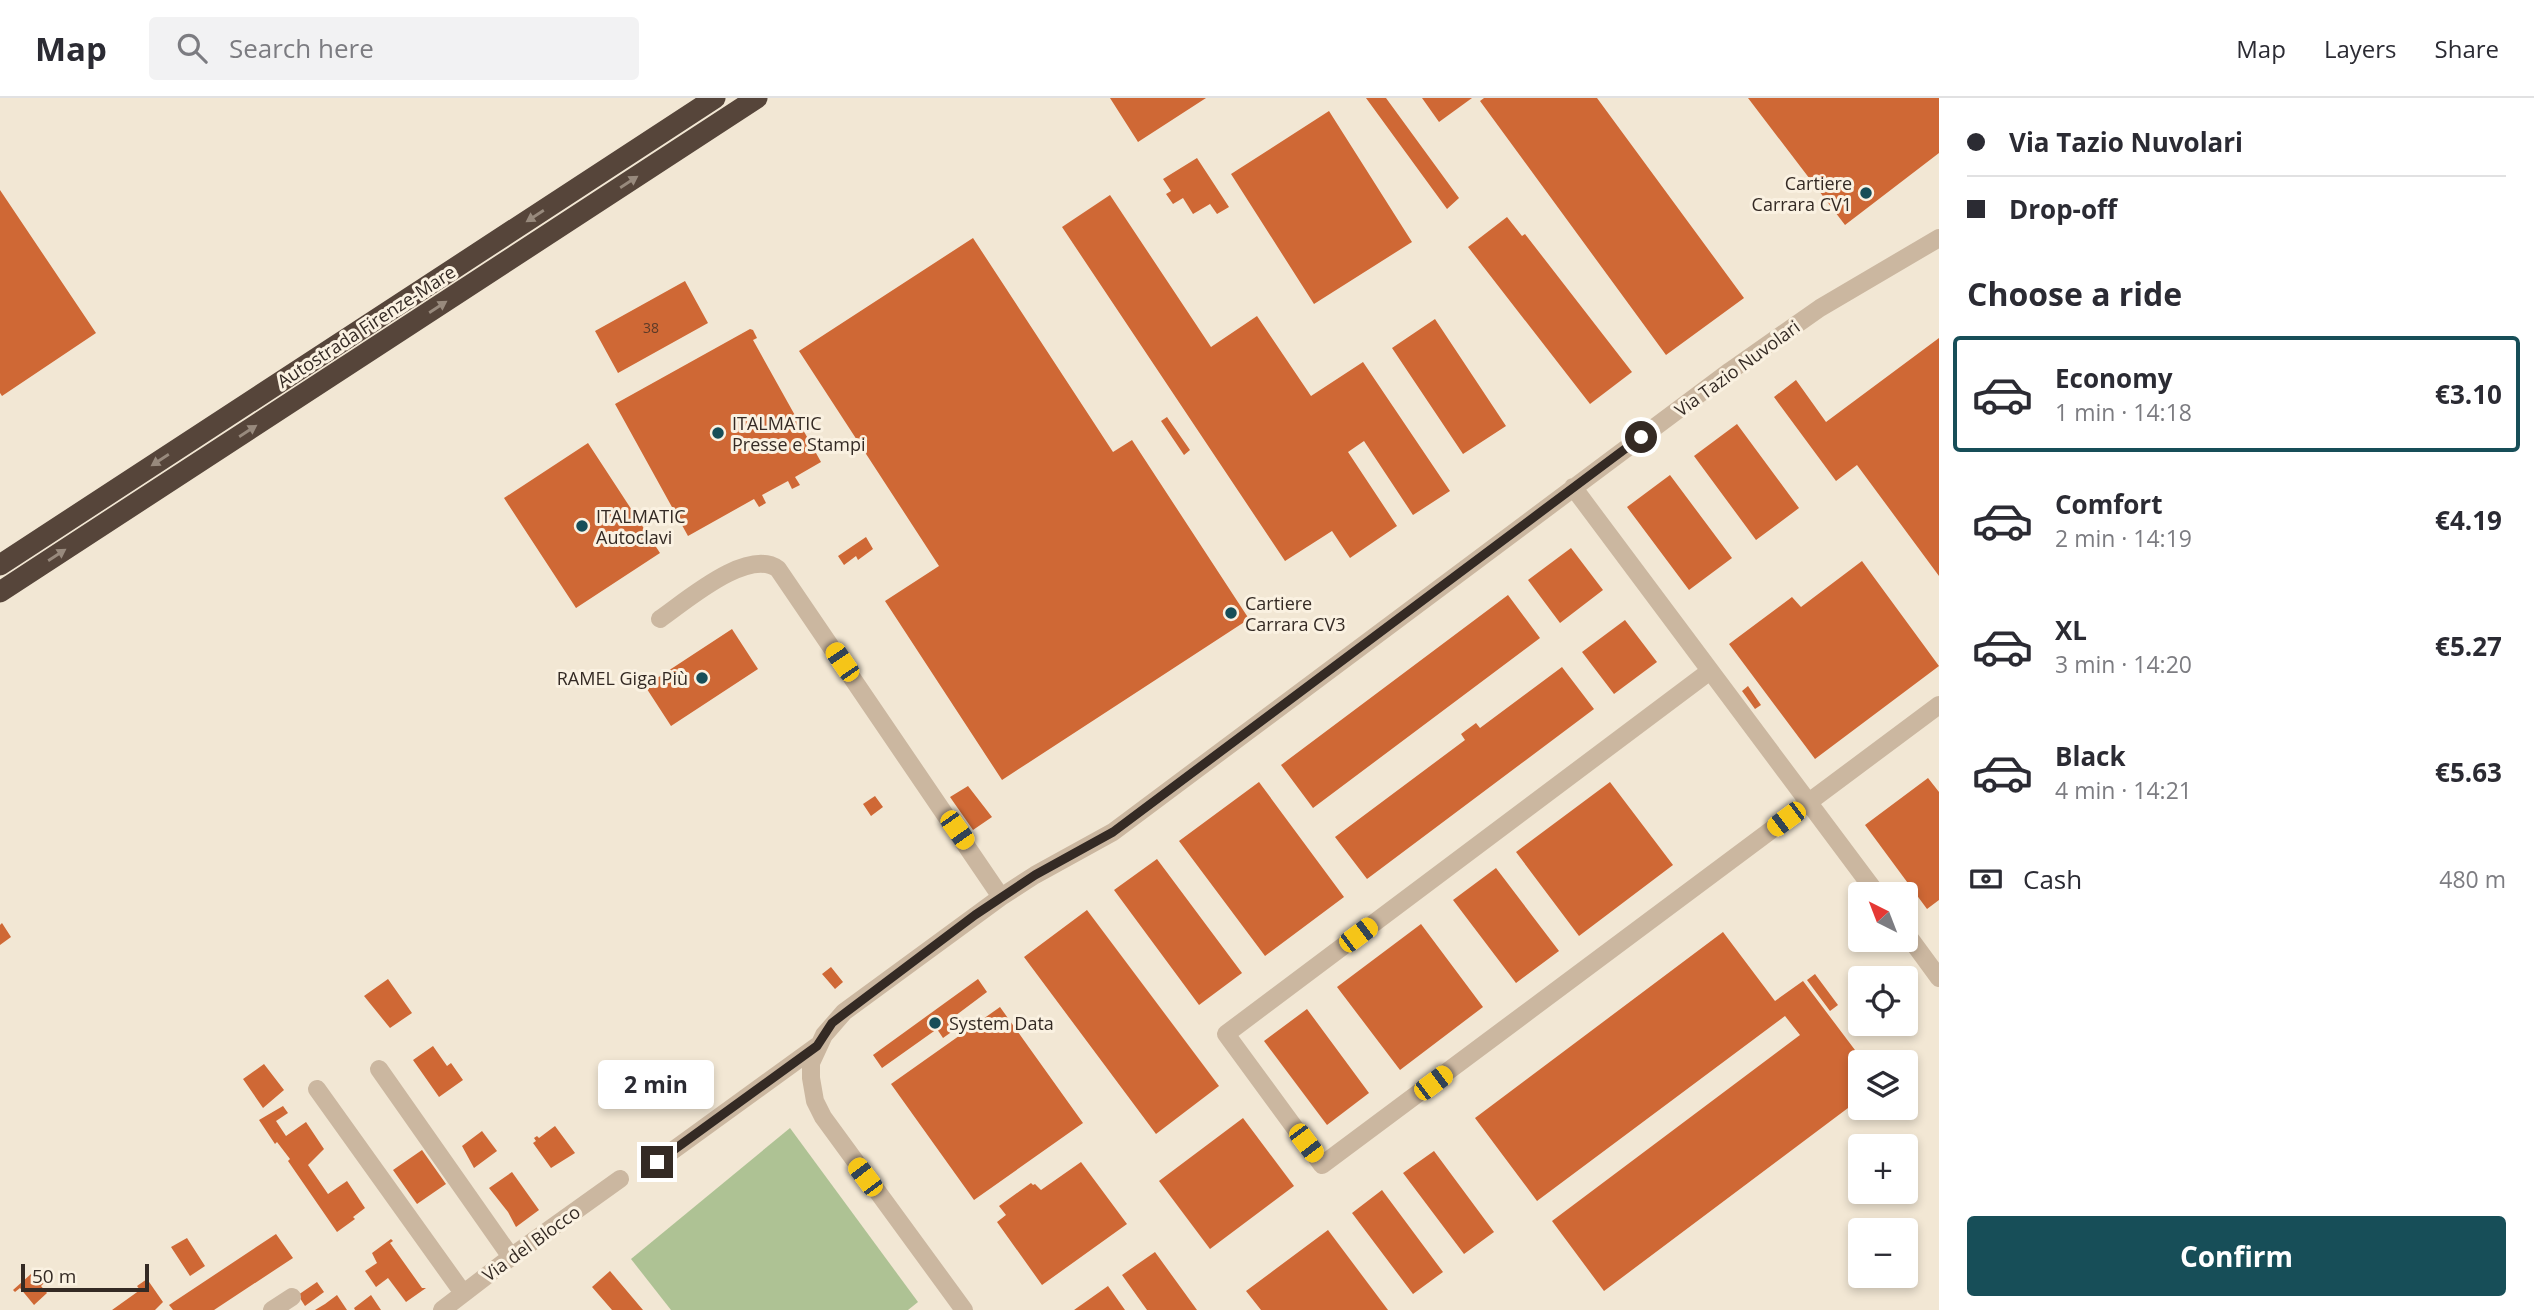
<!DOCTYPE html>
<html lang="en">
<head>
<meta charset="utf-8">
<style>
  body { margin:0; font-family:"Open Sans",sans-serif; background:#f2f2f3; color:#2b2b33; height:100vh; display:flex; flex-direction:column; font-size:26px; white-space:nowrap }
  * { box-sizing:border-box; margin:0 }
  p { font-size:23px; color:#7c7c81 }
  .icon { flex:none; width:38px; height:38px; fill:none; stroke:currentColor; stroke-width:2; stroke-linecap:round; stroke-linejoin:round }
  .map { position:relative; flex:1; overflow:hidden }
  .sheet { display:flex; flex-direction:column; background:#fff; width:595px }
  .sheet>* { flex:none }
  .banner { display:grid; align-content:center; height:154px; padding:0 28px; background:#fff }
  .needle { width:46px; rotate:318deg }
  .buttons { position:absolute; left:1848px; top:784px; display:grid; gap:14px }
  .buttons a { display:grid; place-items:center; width:70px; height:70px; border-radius:7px; background:#fff; box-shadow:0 4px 10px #0003; font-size:35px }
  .scale { position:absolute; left:21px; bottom:18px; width:128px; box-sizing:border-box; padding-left:7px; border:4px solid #342a24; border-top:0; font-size:19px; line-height:24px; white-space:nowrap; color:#342a24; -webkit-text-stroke:5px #faf1e1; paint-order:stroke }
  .end { position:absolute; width:32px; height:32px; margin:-16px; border:9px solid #342a24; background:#fff; box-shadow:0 0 0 4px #fff }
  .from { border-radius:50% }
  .bubble { position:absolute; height:49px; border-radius:7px; background:#fff; box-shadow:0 4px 10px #0003; font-size:23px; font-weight:700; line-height:49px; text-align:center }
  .car { position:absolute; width:21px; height:42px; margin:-21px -10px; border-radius:9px; box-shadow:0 0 5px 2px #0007; background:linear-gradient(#f5c518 24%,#345 0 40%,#f5c518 0 76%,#345 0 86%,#f5c518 0) }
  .banner b { display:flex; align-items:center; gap:24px; height:66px; font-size:26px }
  .banner b+b { border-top:2px solid #e1e1e2 }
  .banner i { width:18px; height:18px; background:#2b2b33 }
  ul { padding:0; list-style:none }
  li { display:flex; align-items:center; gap:21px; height:116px; margin:0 14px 10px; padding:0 14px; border:4px solid transparent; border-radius:7px }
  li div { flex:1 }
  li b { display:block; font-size:26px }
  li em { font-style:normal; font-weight:700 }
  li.current { border-color:#174e58 }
  li>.icon { width:63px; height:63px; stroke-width:1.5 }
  h2 { padding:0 28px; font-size:32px; line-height:84px }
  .pay { display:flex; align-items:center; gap:18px; height:77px; padding:0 28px; font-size:26px }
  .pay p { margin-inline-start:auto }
  .action { display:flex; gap:14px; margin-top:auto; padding:14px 28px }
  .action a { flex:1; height:80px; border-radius:7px; background:#174e58; color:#fff; font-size:28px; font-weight:700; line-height:80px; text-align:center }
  header { display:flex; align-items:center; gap:42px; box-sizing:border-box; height:98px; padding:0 35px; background:#fff; border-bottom:2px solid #e1e1e2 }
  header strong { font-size:33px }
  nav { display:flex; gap:38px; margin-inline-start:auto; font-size:24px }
  .search { width:490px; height:63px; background:#f2f2f3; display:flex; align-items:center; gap:18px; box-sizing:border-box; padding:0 24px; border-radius:7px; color:#7c7c81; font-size:26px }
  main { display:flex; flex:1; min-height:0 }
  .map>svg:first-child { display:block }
</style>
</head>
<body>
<header>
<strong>Map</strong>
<div class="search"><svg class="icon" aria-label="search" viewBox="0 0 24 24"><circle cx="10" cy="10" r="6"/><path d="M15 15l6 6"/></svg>Search here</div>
<nav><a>Map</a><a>Layers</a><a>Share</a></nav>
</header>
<main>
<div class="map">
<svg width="1939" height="1212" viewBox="0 0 1939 1212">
  <rect width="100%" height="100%" fill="#f2e7d4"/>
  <path fill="#aec294" d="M790,1030L918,1204L908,1212H671L631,1161Z"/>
  <path fill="#cf6835" d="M1110,0H1206L1138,44Z
    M1366,0H1386L1459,100L1447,111Z
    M1422,0H1472L1439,24Z
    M1484,0H1597L1744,200L1666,257L1480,3Z
    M1748,0H1939V55L1845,127Z
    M1329,13L1412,144L1314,206L1231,76Z
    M1197,60L1229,109L1217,116L1210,106L1193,116L1183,100L1173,106L1166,96L1171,93L1163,81Z
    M0,92L96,235L2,298L0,295Z
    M1110,97L1211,249L1257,218L1311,298L1363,264L1450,393L1413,417L1364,343L1348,354L1397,428L1350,460L1332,433L1285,463L1062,129Z
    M1507,119L1522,138L1525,136L1632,274L1590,306L1468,149Z
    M973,140L1113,354L1132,342L1249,521L1002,682L885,503L939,468L799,253Z
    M685,183L708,225L618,275L595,233Z
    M1435,221L1506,328L1463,356L1392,250Z
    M750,231L753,232L757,240L753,242L821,364L795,379L800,387L792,391L788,383L762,397L766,405L759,409L754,401L688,438L615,306Z
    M1939,240V478L1857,367L1836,383L1774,299L1796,282L1826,324Z
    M1167,319L1190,352L1184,357L1161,323Z
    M1737,326L1799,410L1756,442L1694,358Z
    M588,345L660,455L576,510L504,400Z
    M1670,377L1732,460L1689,492L1627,409Z
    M866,439L873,451L858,462L856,458L844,467L838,458Z
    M1571,450L1603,492L1560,525L1528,482Z
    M1862,463L1939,568L1815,661L1729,546L1792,499L1801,509Z
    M1508,497L1540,540L1313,710L1281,667Z
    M1625,522L1657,564L1614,596L1582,554Z
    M732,531L758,571L671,628L645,588Z
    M1562,569L1594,611L1367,781L1335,739L1465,642L1461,636L1476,625L1480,630Z
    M1748,588L1761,607L1755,611L1742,593Z
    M1928,680L1939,694V802L1927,811L1865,727Z
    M1259,684L1344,799L1265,858L1179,743Z
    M1610,684L1673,767L1579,838L1516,754Z
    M968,688L992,719L973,732L950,699Z
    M875,698L883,709L871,718L863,706Z
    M1157,761L1242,875L1199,907L1114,792Z
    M1496,770L1559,853L1516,885L1453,802Z
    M1087,812L1219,988L1156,1036L1024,859Z
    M2,825L11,839L0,847V827Z
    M1421,826L1483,909L1400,972L1337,889Z
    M1723,834L1775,903L1803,883L1864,964H1860V1001L1604,1193L1552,1123L1800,937L1785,918L1537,1103L1475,1020Z
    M831,869L843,884L835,891L822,876Z
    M1815,876L1838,907L1830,913L1807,882Z
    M388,881L412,915L390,930L364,898Z
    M978,881L987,894L951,921L957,930L943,940L937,931L882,970L873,957Z
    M1000,909L1083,1025L974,1102L891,986Z
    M1307,911L1369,995L1327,1027L1264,943Z
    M433,948L447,968L451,965L463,982L439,999L413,962Z
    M264,966L284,992L263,1010L243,981Z
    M283,1008L288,1015L276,1023L286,1038L306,1024L324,1051L308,1067L328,1096L347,1083L365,1110L353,1119L355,1121L337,1134L288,1063L290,1061L277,1044L275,1046L259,1022Z
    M1243,1020L1294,1088L1210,1151L1159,1083Z
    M555,1028L575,1055L551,1070L533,1045L536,1043L534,1040L537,1038L539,1040Z
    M482,1033L497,1053L474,1070L462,1048Z
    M422,1052L446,1086L417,1106L393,1072Z
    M1434,1053L1494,1134L1464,1156L1403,1075Z
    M1081,1064L1127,1126L1042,1187L997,1124L1006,1117L999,1108L1031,1085L1033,1087L1035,1086L1041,1092Z
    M512,1074L539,1112L516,1129L508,1114L489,1090Z
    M1382,1092L1443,1174L1413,1196L1352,1115Z
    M1328,1132L1388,1212H1261L1246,1193Z
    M276,1136L293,1160L214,1212H173L169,1207Z
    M187,1140L205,1168L190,1178L171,1149Z
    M391,1141L393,1143L390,1145L422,1190H426L406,1204L388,1180L376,1189L365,1173L377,1165L372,1155Z
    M1155,1154L1197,1212H1147L1122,1177Z
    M610,1173L643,1212H612L592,1189Z
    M31,1176L37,1184L43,1179L46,1183L41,1188L47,1195L34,1207L20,1190L15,1194L13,1192Z
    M147,1181L163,1204L155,1212H112L140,1192L137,1188Z
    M317,1184L324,1194L305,1208L298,1197Z
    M1108,1188L1125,1212H1074Z
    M337,1197L347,1212H315L325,1206Z
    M371,1197L381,1212H355L354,1210Z"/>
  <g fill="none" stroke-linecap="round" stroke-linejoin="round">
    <path stroke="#cbb7a0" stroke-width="18" d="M1573,389L1877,796
      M660,521C686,503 748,449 778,471L1001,799
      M1710,573L1226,936L1322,1067L1939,607
      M1906,835L1939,880
      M379,971L511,1159
      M317,991L463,1195
      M657,1064L817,948
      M272,1212L292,1199
      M442,1212L511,1159L620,1081
      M964,1212L823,1019L815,1003L811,980V965L824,937L844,914L1001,799L1035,777L1113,734L1730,273L1820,210L1939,140"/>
    <path stroke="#56453a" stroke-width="21" d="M0,467L715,0
      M0,494L757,0"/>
  </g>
  <defs><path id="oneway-solid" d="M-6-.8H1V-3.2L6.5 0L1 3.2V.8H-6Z" transform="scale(1.75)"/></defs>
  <g fill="#988a7d">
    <use href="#oneway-solid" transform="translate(629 84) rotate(-33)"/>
    <use href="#oneway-solid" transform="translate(535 118) rotate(147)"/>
    <use href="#oneway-solid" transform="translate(438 209) rotate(-33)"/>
    <use href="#oneway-solid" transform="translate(248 333) rotate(-33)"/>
    <use href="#oneway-solid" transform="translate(160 362) rotate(147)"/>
    <use href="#oneway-solid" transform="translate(57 457) rotate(-33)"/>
  </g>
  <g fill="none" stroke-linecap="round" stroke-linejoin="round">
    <path stroke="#342a24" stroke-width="9" d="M657,1064L817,948L832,925L845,915L975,817L1035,777L1113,734L1641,339"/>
  </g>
  <g fill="#174e58" stroke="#faf1e1" stroke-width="2.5">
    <circle cx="1866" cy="95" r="7"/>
    <circle cx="718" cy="335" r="7"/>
    <circle cx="582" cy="428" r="7"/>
    <circle cx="1231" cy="515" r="7"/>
    <circle cx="702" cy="580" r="7"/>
    <circle cx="935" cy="925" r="7"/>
  </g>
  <g text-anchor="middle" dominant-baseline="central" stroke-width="6" stroke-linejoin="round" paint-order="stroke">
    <g font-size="14" fill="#5b3a28">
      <text x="651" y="229">38</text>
    </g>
    <g font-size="18" fill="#342a24" stroke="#faf1e1" text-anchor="start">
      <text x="1852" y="85" text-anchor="end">Cartiere<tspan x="1852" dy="21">Carrara CV1</tspan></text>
      <text x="732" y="325">ITALMATIC<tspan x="732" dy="21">Presse e Stampi</tspan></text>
      <text x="596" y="418">ITALMATIC<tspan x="596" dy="21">Autoclavi</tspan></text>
      <text x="1245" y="505">Cartiere<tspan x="1245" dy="21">Carrara CV3</tspan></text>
      <text x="688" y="580" text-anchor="end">RAMEL Giga Più</text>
      <text x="949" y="925">System Data</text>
    </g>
    <g font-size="18" fill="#342a24" stroke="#faf1e1">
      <text transform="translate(366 228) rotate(-33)">Autostrada Firenze-Mare</text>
      <text transform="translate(1737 270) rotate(-36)">Via Tazio Nuvolari</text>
      <text transform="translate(531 1145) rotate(-36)">Via del Blocco</text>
    </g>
  </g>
</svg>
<div class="buttons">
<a><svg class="needle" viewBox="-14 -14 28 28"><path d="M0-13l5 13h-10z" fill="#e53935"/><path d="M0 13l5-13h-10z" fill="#7c7c81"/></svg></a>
<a><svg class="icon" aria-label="locate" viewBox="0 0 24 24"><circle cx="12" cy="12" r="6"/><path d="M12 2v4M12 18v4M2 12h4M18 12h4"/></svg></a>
<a><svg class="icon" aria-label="layers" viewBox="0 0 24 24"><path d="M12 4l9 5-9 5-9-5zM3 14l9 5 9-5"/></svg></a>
<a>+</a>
<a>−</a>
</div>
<div class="scale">50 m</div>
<i class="end from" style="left:1641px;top:339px"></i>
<i class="end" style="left:657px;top:1064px"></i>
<div class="bubble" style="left:598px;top:962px;width:116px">2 min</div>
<i class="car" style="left:842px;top:564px;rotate:326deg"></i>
<i class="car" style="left:1786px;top:721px;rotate:233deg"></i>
<i class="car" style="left:957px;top:732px;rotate:145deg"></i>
<i class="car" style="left:1358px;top:837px;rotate:53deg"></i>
<i class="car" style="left:1433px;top:985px;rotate:53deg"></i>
<i class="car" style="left:1306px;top:1045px;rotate:143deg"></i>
<i class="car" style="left:865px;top:1079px;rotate:323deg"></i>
</div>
<section class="sheet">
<div class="banner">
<b><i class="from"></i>Via Tazio Nuvolari</b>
<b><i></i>Drop-off</b>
</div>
<h2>Choose a ride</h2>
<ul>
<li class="current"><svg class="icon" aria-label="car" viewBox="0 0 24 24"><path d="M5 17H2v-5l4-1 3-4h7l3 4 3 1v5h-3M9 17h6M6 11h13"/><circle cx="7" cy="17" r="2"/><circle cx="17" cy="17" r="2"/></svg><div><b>Economy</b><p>1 min · 14:18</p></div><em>€3.10</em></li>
<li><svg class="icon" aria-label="car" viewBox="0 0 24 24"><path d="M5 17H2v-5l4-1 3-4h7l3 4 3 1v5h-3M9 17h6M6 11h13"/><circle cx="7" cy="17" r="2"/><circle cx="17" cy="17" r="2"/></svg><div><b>Comfort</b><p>2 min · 14:19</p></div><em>€4.19</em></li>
<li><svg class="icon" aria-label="car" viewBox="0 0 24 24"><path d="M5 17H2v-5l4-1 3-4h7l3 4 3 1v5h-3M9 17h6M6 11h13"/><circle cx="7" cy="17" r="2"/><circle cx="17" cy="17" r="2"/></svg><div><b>XL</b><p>3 min · 14:20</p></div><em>€5.27</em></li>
<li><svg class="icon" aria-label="car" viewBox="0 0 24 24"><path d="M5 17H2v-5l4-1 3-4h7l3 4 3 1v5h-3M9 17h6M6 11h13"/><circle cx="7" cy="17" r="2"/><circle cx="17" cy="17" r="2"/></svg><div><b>Black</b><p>4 min · 14:21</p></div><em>€5.63</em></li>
</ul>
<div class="pay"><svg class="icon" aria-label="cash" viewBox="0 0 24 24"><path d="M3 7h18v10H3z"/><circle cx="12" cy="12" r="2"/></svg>Cash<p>480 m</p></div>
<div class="action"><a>Confirm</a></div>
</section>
</main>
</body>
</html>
